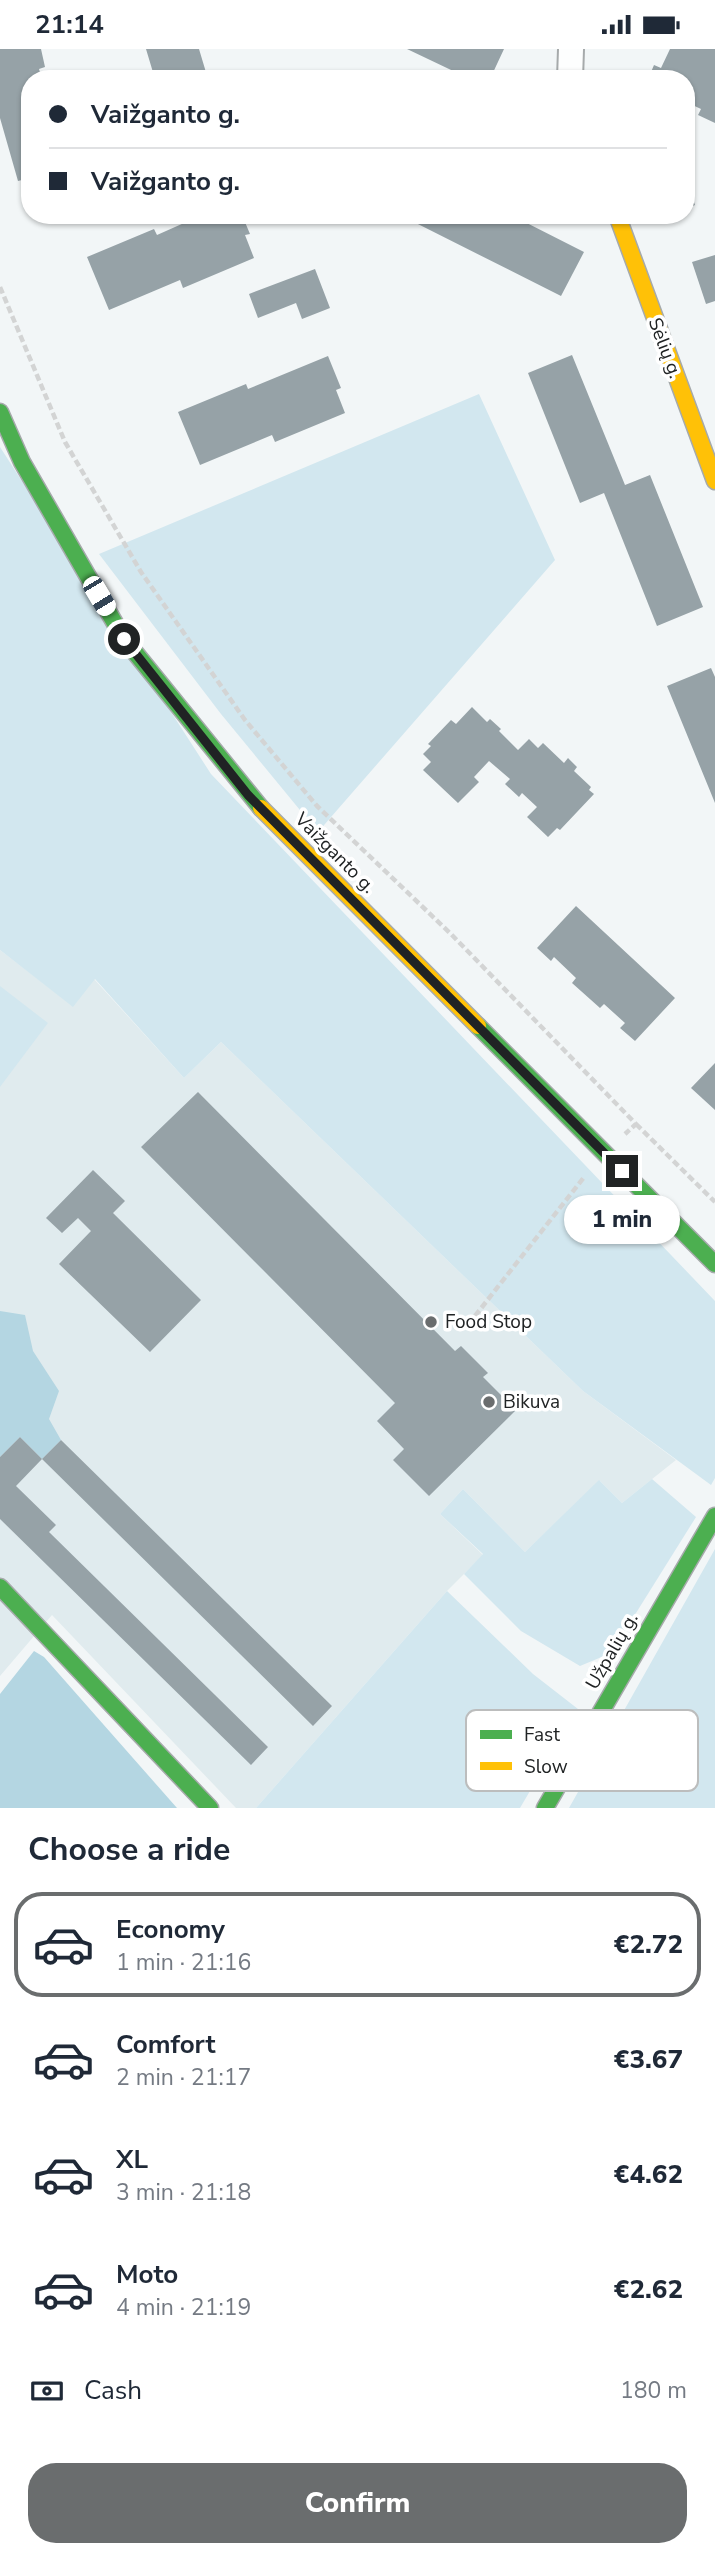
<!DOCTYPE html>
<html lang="en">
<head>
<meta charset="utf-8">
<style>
  body { margin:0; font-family:"Nunito Sans",sans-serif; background:#f6f6f7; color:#1f2937; height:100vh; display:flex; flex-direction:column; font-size:26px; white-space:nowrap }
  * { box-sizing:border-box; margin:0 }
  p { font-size:23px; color:#747a83 }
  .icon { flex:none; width:38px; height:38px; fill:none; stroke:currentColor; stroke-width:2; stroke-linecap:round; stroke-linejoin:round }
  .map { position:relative; height:1759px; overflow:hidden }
  .details { display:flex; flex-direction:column; background:#fff; flex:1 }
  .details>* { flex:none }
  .top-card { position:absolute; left:21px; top:21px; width:674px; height:154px; border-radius:28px; box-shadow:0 2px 5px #0004; display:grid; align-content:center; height:154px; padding:0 28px; background:#fff }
  .end { position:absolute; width:32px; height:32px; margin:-16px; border:9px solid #202324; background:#fff; box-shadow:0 0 0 4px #fff }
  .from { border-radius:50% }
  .bubble { position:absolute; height:49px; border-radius:24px; background:#fff; box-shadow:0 2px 5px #0004; font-size:23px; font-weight:800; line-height:49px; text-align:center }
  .car { position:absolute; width:21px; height:42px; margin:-21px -10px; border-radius:9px; box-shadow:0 0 5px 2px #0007; background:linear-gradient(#fff 24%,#345 0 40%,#fff 0 76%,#345 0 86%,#fff 0) }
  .top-card b { display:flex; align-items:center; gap:24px; height:66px; font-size:26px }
  .top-card b+b { border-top:2px solid #e0e1e3 }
  .top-card i { width:18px; height:18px; background:#1f2937 }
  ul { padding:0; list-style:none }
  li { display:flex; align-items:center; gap:21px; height:105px; margin:0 14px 10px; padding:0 14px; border:4px solid transparent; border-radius:28px }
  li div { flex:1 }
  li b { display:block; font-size:26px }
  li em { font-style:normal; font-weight:800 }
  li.selected { border-color:#6a6d6e }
  li>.icon { width:63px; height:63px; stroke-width:1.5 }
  h2 { padding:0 28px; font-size:32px; line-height:84px }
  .pay { display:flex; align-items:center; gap:18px; height:77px; padding:0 28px; font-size:26px }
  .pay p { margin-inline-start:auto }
  .button { display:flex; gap:14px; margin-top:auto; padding:14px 28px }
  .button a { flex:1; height:80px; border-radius:28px; background:#6a6d6e; color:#fff; font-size:28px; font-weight:800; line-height:80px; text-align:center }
  .status { display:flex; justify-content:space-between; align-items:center; height:49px; padding:0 35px; background:#fff; direction:ltr }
  .status svg { height:19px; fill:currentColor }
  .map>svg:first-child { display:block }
</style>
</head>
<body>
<div class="status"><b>21:14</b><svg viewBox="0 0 49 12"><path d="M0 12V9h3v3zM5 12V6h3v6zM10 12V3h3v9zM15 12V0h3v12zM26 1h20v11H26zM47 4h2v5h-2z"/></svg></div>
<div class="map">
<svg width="715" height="1759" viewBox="0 0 715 1759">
  <rect width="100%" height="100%" fill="#f2f6f7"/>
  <path fill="#e0ebee" d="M0,901L73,957L94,930L184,1029L221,993L583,1342L676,1411L622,1454L600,1432L525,1503L463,1440L440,1465L483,1506L447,1542L256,1759H236L52,1566L0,1627Z"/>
  <path fill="#d2e7ef" d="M479,345L555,511L318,783L221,665L99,505Z
    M0,398L211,725L715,1252V1429L711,1436L583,1342L221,993L184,1029L95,930L73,958L0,901Z
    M0,937L48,974L0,1038Z
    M652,1430L696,1468L616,1596L604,1607L580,1617L521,1582L464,1525L483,1505L440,1465L463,1440L525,1503L599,1431L622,1454Z
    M715,1500V1759H569Z
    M447,1542L533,1625L578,1660L520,1759H256Z"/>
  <path fill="#b4d6e2" d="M0,1262L25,1266L33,1302L59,1342L49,1370L61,1391L42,1410L20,1388L0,1408Z
    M34,1602L44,1608L177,1759H0V1645Z"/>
  <path fill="#96a2a7" d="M0,0H41L45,18L39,20L42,30H30V129L18,132L0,69Z
    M146,0H199L208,30H155Z
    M407,0H504L490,30H470Z
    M670,0H715V74L698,66L701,60L686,53V30H648L654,16L661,19Z
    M686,133L695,156L686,160Z
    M202,166H242L250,185L245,186L254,209L183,239L180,231L109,261L87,208L154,180L157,186Z
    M400,166H511L584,203L561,247Z
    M715,206V252L706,255L692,213Z
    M315,220L330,259L302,270L296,254L258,269L249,245Z
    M572,306L625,436L650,426L703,558L657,577L604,444L580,454L528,324Z
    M328,307L341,339L336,341L345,364L275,393L272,386L200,416L178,363L246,335L248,340Z
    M711,619L715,628V754L667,637Z
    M472,658L487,673L490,670L501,680L499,682L518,701L529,690L538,699L543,694L564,714L568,709L577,718L574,722L591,738L589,741L594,745L560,781L557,779L548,788L527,768L537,758L522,744L519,748L505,735L510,730L489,712L474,728L479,733L458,754L423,721L431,713L423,705L431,697L428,695L451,671L456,675Z
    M576,857L675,949L635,992L620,979L625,974L604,955L600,959L572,934L576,929L554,908L551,912L537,899Z
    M715,1014V1061L691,1039Z
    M198,1043L455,1302L461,1297L488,1324L483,1328L516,1361L429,1447L393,1411L404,1400L377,1372L395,1354L141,1098Z
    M93,1121L125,1152L113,1164L201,1251L150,1303L59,1215L91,1182L78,1169L62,1184L46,1169Z
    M20,1388L42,1410L16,1437L56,1476L49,1483L268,1698L251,1716L0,1470V1408Z
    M61,1391L332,1657L313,1677L42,1410Z"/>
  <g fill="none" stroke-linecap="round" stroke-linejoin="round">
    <defs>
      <path id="street" d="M570,30L571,0"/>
      <path id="fast" d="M0,363L22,413L124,590L261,759
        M478,977L715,1215
        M0,1538L210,1759
        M545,1759L715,1467"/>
      <path id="slow" d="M617,166L715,432
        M261,759L478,977"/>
    </defs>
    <use href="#street" stroke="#a6aaab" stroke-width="28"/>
    <use href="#fast" stroke="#a6aaab" stroke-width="19"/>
    <use href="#slow" stroke="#a6aaab" stroke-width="19"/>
    <path stroke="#d3d4d4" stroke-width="4.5" stroke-dasharray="7 3.5" stroke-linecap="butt" d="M0,238L65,393L141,523L245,671L317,757L451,885L636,1075L625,1085
      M636,1075L715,1153
      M475,1267L585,1127"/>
    <use href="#street" stroke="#fdfefe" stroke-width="24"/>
    <use href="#fast" stroke="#4caf50" stroke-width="16"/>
    <use href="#slow" stroke="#ffc107" stroke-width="16"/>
  </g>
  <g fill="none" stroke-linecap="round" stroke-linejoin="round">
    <path stroke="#202324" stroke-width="9" d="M124,590L248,746L622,1122"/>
  </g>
  <g fill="#6a6d6e" stroke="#fff" stroke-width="2.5">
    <circle cx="431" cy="1273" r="7"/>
    <circle cx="489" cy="1353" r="7"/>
  </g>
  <g text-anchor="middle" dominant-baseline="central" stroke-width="7" stroke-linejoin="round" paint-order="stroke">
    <g font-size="19" fill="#202324" stroke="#fff">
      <text transform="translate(665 299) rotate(69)">Sėlių g.</text>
      <text transform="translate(335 804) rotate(45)">Vaižganto g.</text>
      <text transform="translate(612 1602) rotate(-60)">Užpalių g.</text>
    </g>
    <g font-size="19" fill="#202324" stroke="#fff" text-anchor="start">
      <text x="445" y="1273">Food Stop</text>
      <text x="503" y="1353">Bikuva</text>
    </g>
  </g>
  <rect x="466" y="1661" width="232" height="81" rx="10" fill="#fff" stroke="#bcbdbd" stroke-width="2"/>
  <rect x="480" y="1681" width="32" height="9" fill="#4caf50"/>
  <rect x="480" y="1713" width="32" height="8" fill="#ffc107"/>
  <g font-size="19" fill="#202324">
    <text x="524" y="1692">Fast</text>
    <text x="524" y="1724">Slow</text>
  </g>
</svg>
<i class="end from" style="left:124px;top:590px"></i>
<i class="end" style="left:622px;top:1122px"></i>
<div class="bubble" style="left:564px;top:1146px;width:116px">1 min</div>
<i class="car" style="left:99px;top:547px;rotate:149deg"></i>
<div class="top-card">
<b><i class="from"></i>Vaižganto g.</b>
<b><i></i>Vaižganto g.</b>
</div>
</div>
<section class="details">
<h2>Choose a ride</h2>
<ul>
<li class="selected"><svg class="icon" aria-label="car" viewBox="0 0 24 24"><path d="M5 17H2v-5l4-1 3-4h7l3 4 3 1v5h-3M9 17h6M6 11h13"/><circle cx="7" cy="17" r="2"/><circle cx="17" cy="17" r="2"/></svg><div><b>Economy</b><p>1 min · 21:16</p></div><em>€2.72</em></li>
<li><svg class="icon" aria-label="car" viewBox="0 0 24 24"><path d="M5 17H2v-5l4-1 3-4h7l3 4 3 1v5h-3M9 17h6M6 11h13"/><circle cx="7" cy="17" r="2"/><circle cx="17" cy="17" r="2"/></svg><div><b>Comfort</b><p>2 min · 21:17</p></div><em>€3.67</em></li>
<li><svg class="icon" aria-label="car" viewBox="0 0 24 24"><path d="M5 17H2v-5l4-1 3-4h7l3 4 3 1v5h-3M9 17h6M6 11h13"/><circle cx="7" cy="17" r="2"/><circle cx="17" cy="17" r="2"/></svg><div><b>XL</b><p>3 min · 21:18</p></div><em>€4.62</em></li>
<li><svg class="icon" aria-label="car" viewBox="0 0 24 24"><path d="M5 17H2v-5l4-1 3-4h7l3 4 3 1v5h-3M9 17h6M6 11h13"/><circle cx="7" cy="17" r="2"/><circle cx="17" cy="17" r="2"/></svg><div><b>Moto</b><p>4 min · 21:19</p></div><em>€2.62</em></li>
</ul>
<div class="pay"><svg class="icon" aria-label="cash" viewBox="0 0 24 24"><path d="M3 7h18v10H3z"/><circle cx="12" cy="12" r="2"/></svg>Cash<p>180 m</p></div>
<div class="button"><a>Confirm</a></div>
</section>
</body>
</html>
